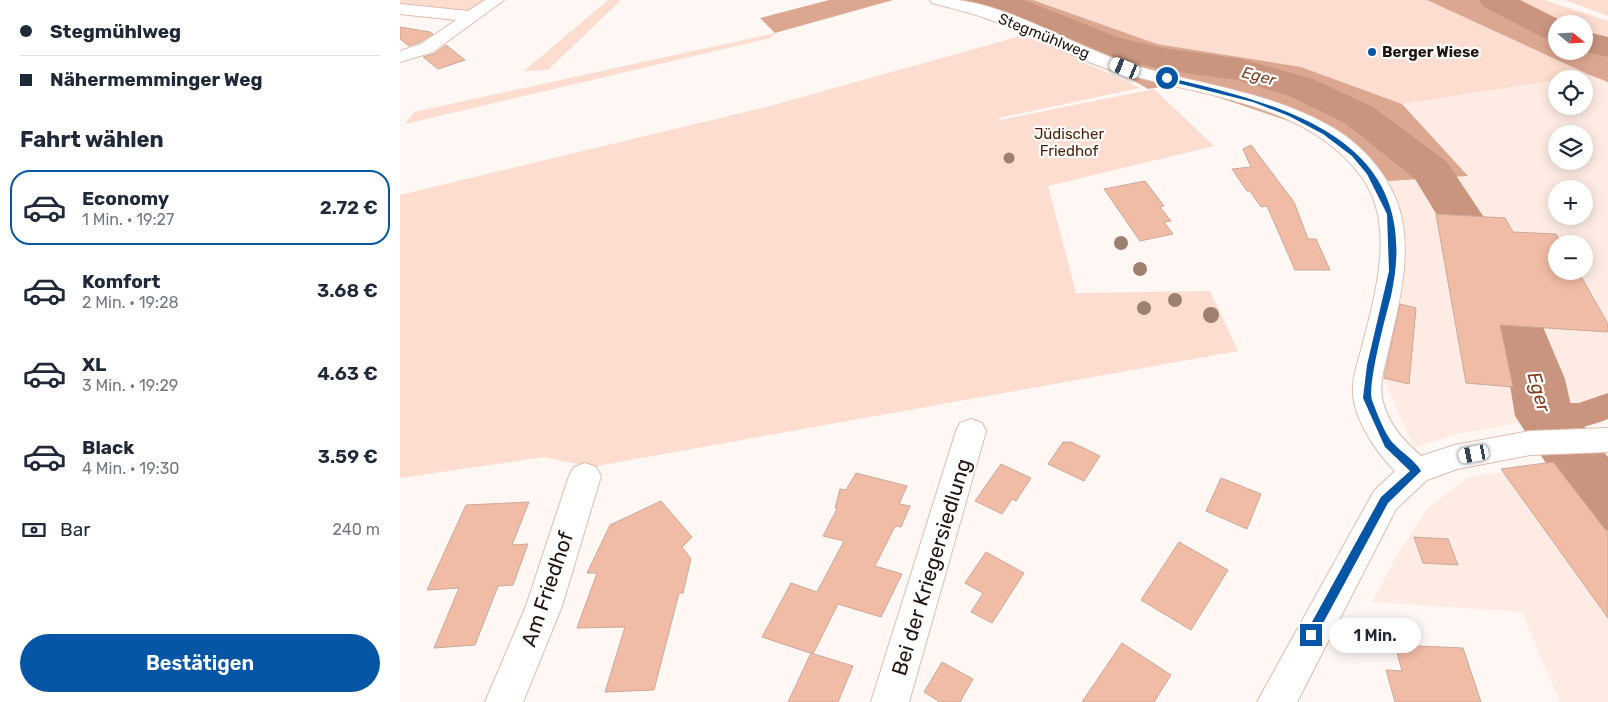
<!DOCTYPE html>
<html lang="de">
<head>
<meta charset="utf-8">
<style>
  body { margin:0; font-family:Rubik,sans-serif; background:#f2f2f3; color:#1f2937; height:100vh; display:flex; flex-direction:column; font-size:19px; white-space:nowrap }
  * { box-sizing:border-box; margin:0 }
  p { font-size:16px; color:#747a83 }
  .icon { flex:none; width:28px; height:28px; fill:none; stroke:currentColor; stroke-width:2; stroke-linecap:round; stroke-linejoin:round }
  .map { position:relative; flex:1; overflow:hidden }
  .details { display:flex; flex-direction:column; background:#fff; width:400px }
  .details>* { flex:none }
  .top-card { display:grid; align-content:center; height:110px; padding:0 20px; background:#fff }
  .needle { width:32px; rotate:108deg }
  .tools { position:absolute; left:1148px; top:15px; display:grid; gap:10px }
  .tools a { display:grid; place-items:center; width:45px; height:45px; border-radius:50%; background:#fff; box-shadow:0 2px 12px #0003; font-size:25px }
  .end { position:absolute; width:22px; height:22px; margin:-11px; border:6px solid #0656a5; background:#fff; box-shadow:0 0 0 2px #fff }
  .from { border-radius:50% }
  .bubble { position:absolute; height:35px; border-radius:18px; background:#fff; box-shadow:0 2px 12px #0003; font-size:16px; font-weight:600; line-height:35px; text-align:center }
  .car { position:absolute; width:15px; height:30px; margin:-15px -8px; border-radius:6px; box-shadow:0 0 4px 1px #0007; background:linear-gradient(#fff 24%,#345 0 40%,#fff 0 76%,#345 0 86%,#fff 0) }
  .top-card b { display:flex; align-items:center; gap:18px; height:48px; font-size:19px }
  .top-card b+b { border-top:1px solid #e0e1e3 }
  .top-card i { width:12px; height:12px; background:#1f2937 }
  ul { padding:0; list-style:none }
  li { display:flex; align-items:center; gap:15px; height:75px; margin:0 10px 8px; padding:0 10px; border:2px solid transparent; border-radius:20px }
  li div { flex:1 }
  li b { display:block; font-size:19px }
  li em { font-style:normal; font-weight:600 }
  li.selected { border-color:#0656a5 }
  li>.icon { width:45px; height:45px; stroke-width:1.5 }
  h2 { padding:0 20px; font-size:22px; line-height:60px }
  .pay { display:flex; align-items:center; gap:12px; height:55px; padding:0 20px; font-size:19px }
  .pay p { margin-inline-start:auto }
  .button { display:flex; gap:10px; margin-top:auto; padding:10px 20px }
  .button a { flex:1; height:58px; border-radius:30px; background:#0656a5; color:#fff; font-size:20px; font-weight:600; line-height:58px; text-align:center }
  main { display:flex; flex:1; min-height:0 }
  .map>svg:first-child { display:block }
</style>
</head>
<body>
<main>
<section class="details">
<div class="top-card">
<b><i class="from"></i>Stegmühlweg</b>
<b><i></i>Nähermemminger Weg</b>
</div>
<h2>Fahrt wählen</h2>
<ul>
<li class="selected"><svg class="icon" aria-label="car" viewBox="0 0 24 24"><path d="M5 17H2v-5l4-1 3-4h7l3 4 3 1v5h-3M9 17h6M6 11h13"/><circle cx="7" cy="17" r="2"/><circle cx="17" cy="17" r="2"/></svg><div><b>Economy</b><p>1 Min. · 19:27</p></div><em>2.72 €</em></li>
<li><svg class="icon" aria-label="car" viewBox="0 0 24 24"><path d="M5 17H2v-5l4-1 3-4h7l3 4 3 1v5h-3M9 17h6M6 11h13"/><circle cx="7" cy="17" r="2"/><circle cx="17" cy="17" r="2"/></svg><div><b>Komfort</b><p>2 Min. · 19:28</p></div><em>3.68 €</em></li>
<li><svg class="icon" aria-label="car" viewBox="0 0 24 24"><path d="M5 17H2v-5l4-1 3-4h7l3 4 3 1v5h-3M9 17h6M6 11h13"/><circle cx="7" cy="17" r="2"/><circle cx="17" cy="17" r="2"/></svg><div><b>XL</b><p>3 Min. · 19:29</p></div><em>4.63 €</em></li>
<li><svg class="icon" aria-label="car" viewBox="0 0 24 24"><path d="M5 17H2v-5l4-1 3-4h7l3 4 3 1v5h-3M9 17h6M6 11h13"/><circle cx="7" cy="17" r="2"/><circle cx="17" cy="17" r="2"/></svg><div><b>Black</b><p>4 Min. · 19:30</p></div><em>3.59 €</em></li>
</ul>
<div class="pay"><svg class="icon" aria-label="cash" viewBox="0 0 24 24"><path d="M3 7h18v10H3z"/><circle cx="12" cy="12" r="2"/></svg>Bar<p>240 m</p></div>
<div class="button"><a>Bestätigen</a></div>
</section>
<div class="map">
<svg width="1208" height="702" viewBox="0 0 1208 702">
  <rect width="100%" height="100%" fill="#fff7f4"/>
  <path fill="#feece4" fill-rule="evenodd" d="M1190,75L1208,82V407L1053,435L1014,448L983,377L993,302L1000,214L989,181L1067,176L1002,104L1156,80V106H1184V79H1168ZM1156,134H1184V161H1156ZM1156,189H1184V216H1156ZM1156,244H1184V271H1156Z
    M1153,462L1208,527V702H1160L1122,612L972,602L995,559L1026,510L1067,478Z"/>
  <path fill="#fcddcf" d="M0,0H84L65,14L0,7Z
    M208,0H221L148,70L124,71Z
    M634,0H1027L1190,75L1002,104L901,67L757,44Z
    M1103,0H1144L1208,21V44L1184,38V24H1156V27Z
    M1165,0H1208V16Z
    M375,33L370,38L5,124L14,112Z
    M624,35L740,88L598,118L633,167L600,120L754,89L814,146L648,186L676,293L810,291L838,351L191,467L144,457L0,478V195L370,106Z"/>
  <path fill="#dba790" d="M429,0H493L375,33L360,18Z
    M550,0H633L757,44L901,67L1002,104L1068,176L989,181L924,133L779,84L748,89L670,44Z
    M1027,0H1082L1156,38V51H1184V46L1208,53V82L1190,75Z
    M1208,464V527L1159,466Z"/>
  <g fill="none" stroke-linecap="round" stroke-linejoin="round">
    <path fill="#c9957f" fill-rule="evenodd" d="M1208,393V419C1183,429 1158,433 1132,425L1127,416L1132,407L1144,403H1179Z"/>
    <path fill="#c9957f" fill-rule="evenodd" d="M555,0H624L720,38L763,48L841,59L913,79L973,107L1047,162L1109,255L1102,266L1085,270L1068,266L1015,179L945,123L887,95L837,80L763,70L696,52L603,15L560,7Z
      M1079,0H1120L1168,24H1156V41L1144,38L1084,7Z
      M1184,31L1208,37V57L1183,51Z
      M1104,277L1122,282L1129,294L1165,379L1172,410L1208,457V531L1186,524L1115,416L1109,379L1079,294L1086,282Z"/>
  </g>
  <path fill="#f1bca5" stroke="#cba99a" d="M0,27L30,32L33,34L20,42L9,46L0,39Z
    M46,45L65,60L38,69L23,57L34,54Z
    M851,145L894,202L908,239H916L930,270H895L867,206L861,207L850,191H847L832,169L851,167L843,149Z
    M745,181L764,206L760,207L771,221L764,222L773,234L740,241L704,189Z
    M1036,214L1105,218L1113,232L1156,234L1162,244H1156V271H1178L1208,324V332L1100,325L1113,387L1066,383Z
    M1000,304L1016,308L1009,384L984,378Z
    M663,442H671L700,456L684,481L648,464Z
    M1153,462L1208,533V618L1101,469Z
    M601,464L631,478L616,501L612,499L602,514L575,501Z
    M456,473L507,486L499,504L510,506L501,527L495,526L475,566L502,574L481,617L438,604L413,654L362,637L391,583L417,592L444,541L423,536L437,509L435,508L440,489L446,490Z
    M821,478L861,494L847,529L806,511Z
    M261,501L292,537L282,547L291,559L283,593H279L254,690L205,692L225,627L177,628L197,573H187L210,525Z
    M129,502L112,545L128,544L113,585L98,586L75,645L34,648L59,588L27,590L66,505Z
    M1014,537L1048,539L1058,565L1023,563Z
    M779,542L828,570L791,630L741,600Z
    M586,552L624,573L592,623L571,612L583,593L565,583Z
    M722,643L771,675L754,702H682Z
    M995,645L1063,648L1081,702H995L986,670L1002,671Z
    M411,653L453,666L438,702H388Z
    M542,662L573,679L560,702H540L524,692Z"/>
  <g fill="none" stroke-linecap="round" stroke-linejoin="round">
    <defs>
      <path id="minor" d="M85,0H104L33,52L0,62V51L21,44L56,20L0,14V4L68,11Z
        M530,0C539,0 549,0 558,0C616,8 673,46 730,64C799,85 872,91 935,129C961,145 983,169 995,197C1015,244 1000,300 989,347C986,363 979,381 982,398C987,423 1003,440 1021,456L1055,445L1130,431L1208,428V452L1130,455L1057,469L1027,480L996,509L897,702H857L974,491L995,471C977,453 954,420 953,393C952,376 959,359 963,343C976,292 996,223 961,176C903,98 790,96 705,68C664,54 626,32 585,18C568,12 550,8 532,3Z
        M571,419L582,423L586,431L509,702H471L556,431L560,423Z
        M185,463L196,467L201,476L162,606L123,702H85L126,606L169,476L174,467Z"/>
    </defs>
    <use href="#minor" stroke="#e0bdae" stroke-width="2"/>
    <use href="#minor" fill="#fff" fill-rule="evenodd"/>
  </g>
  <g fill="#9e8071">
    <circle cx="609" cy="158" r="5.5"/>
    <circle cx="721" cy="243" r="7"/>
    <circle cx="740" cy="269" r="7"/>
    <circle cx="775" cy="300" r="7"/>
    <circle cx="744" cy="308" r="7"/>
    <circle cx="811" cy="315" r="8"/>
  </g>
  <path fill="#0656a5" d="M767,77C886,106 1026,138 991,296C986,315 967,385 972,400C976,411 986,437 994,444C1002,453 1015,460 1021,471L988,503L915,638L911,640L906,635L907,631L981,497L1010,471L985,447L963,398L967,365L989,271L987,214L967,174L952,156L923,134L889,116L853,102L765,80Z"/>
  <circle fill="#0656a5" stroke="#fff" stroke-width="2" cx="972" cy="52" r="5"/>
  <g text-anchor="middle" dominant-baseline="central" stroke-width="4.5" stroke-linejoin="round" paint-order="stroke">
    <g font-size="15" fill="#231611" stroke="#fff">
      <text transform="translate(644 36) rotate(22)">Stegmühlweg</text>
    </g>
    <g font-size="15" font-weight="bold" fill="#231611" stroke="#fff" text-anchor="start">
      <text x="982" y="52">Berger Wiese</text>
    </g>
    <g font-size="15" fill="#4e1e06" stroke="#fff">
      <text x="669" y="134">Jüdischer<tspan x="669" dy="17">Friedhof</tspan></text>
    </g>
    <g font-size="16" font-style="italic" fill="#803f20" stroke="#fff">
      <text transform="translate(859 76) rotate(15)">Eger</text>
    </g>
    <g font-size="19" font-style="italic" fill="#803f20" stroke="#fff">
      <text transform="translate(1139 392) rotate(74)">Eger</text>
    </g>
    <g font-size="21" fill="#231611" stroke="#fff">
      <text transform="translate(531 567) rotate(-73)">Bei der Kriegersiedlung</text>
      <text transform="translate(147 589) rotate(-71)">Am Friedhof</text>
    </g>
  </g>
</svg>
<div class="tools">
<a><svg class="needle" viewBox="-14 -14 28 28"><path d="M0-13l5 13h-10z" fill="#e53935"/><path d="M0 13l5-13h-10z" fill="#747a83"/></svg></a>
<a><svg class="icon" aria-label="locate" viewBox="0 0 24 24"><circle cx="12" cy="12" r="6"/><path d="M12 2v4M12 18v4M2 12h4M18 12h4"/></svg></a>
<a><svg class="icon" aria-label="layers" viewBox="0 0 24 24"><path d="M12 4l9 5-9 5-9-5zM3 14l9 5 9-5"/></svg></a>
<a>+</a>
<a>−</a>
</div>
<i class="end from" style="left:767px;top:78px"></i>
<i class="end" style="left:911px;top:635px"></i>
<div class="bubble" style="left:929px;top:618px;width:92px">1 Min.</div>
<i class="car" style="left:725px;top:68px;rotate:292deg"></i>
<i class="car" style="left:1074px;top:454px;rotate:259deg"></i>
</div>
</main>
</body>
</html>
